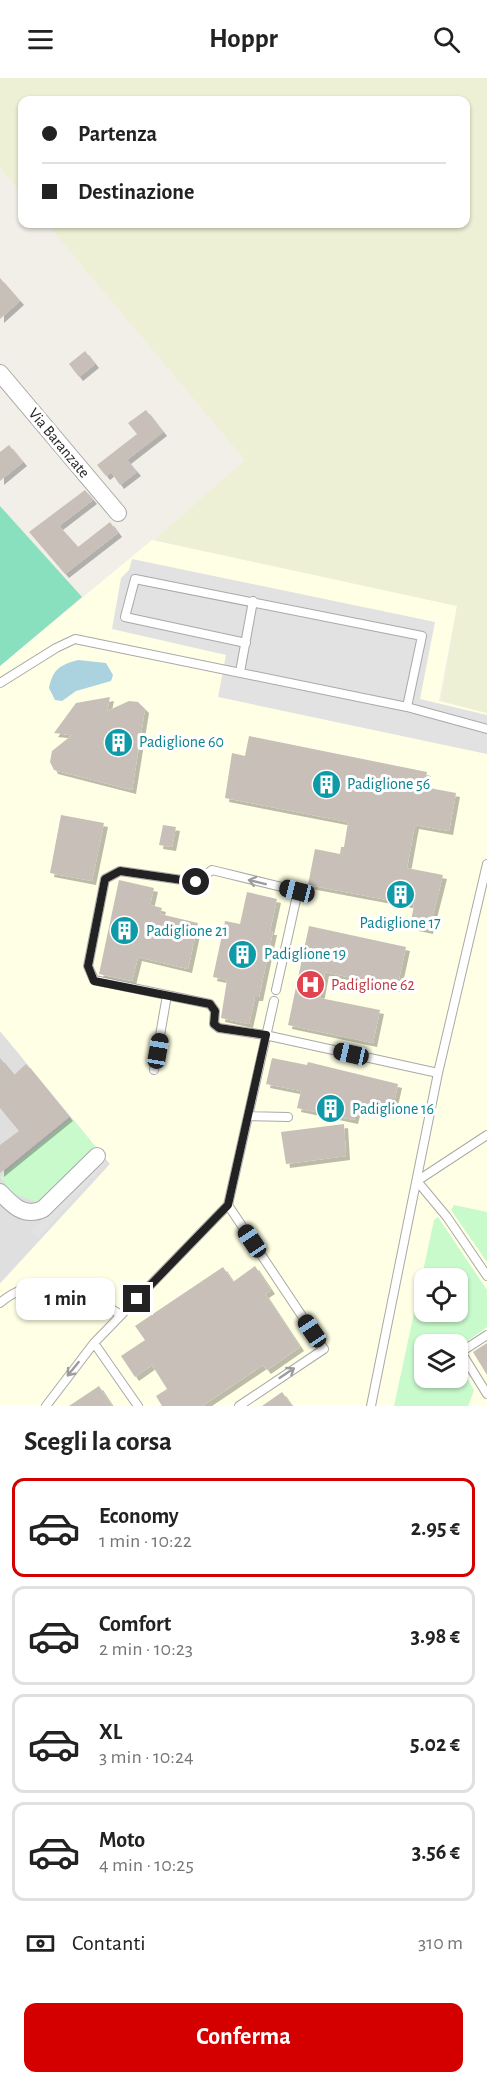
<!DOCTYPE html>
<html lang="it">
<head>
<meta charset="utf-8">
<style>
  body { margin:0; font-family:"Alegreya Sans",sans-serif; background:#f2f2f2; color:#222; height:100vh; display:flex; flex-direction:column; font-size:22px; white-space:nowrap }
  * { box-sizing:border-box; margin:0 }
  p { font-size:20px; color:#767676 }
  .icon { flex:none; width:33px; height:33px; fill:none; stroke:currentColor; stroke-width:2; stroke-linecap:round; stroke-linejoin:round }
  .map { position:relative; height:1328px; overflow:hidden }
  .sheet { display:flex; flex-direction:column; background:#fff; flex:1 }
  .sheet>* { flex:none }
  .guide { position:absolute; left:18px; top:18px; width:452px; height:132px; border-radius:12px; box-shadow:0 2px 4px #0004; display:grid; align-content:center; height:132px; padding:0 24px; background:#fff }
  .tools { position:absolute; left:414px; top:1190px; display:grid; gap:12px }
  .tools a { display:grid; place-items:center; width:54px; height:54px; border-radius:12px; background:#fff; box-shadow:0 2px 4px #0004; font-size:30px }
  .end { position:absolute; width:27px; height:27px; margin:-14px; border:8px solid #222; background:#fff; box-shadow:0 0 0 3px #fff }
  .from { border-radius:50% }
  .bubble { position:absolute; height:42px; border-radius:12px; background:#fff; box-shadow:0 2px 4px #0004; font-size:20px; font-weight:600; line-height:42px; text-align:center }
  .car { position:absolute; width:18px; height:36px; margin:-18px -9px; border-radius:8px; box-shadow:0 0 4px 2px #0007; background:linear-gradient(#222 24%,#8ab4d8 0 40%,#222 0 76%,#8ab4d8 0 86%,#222 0) }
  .guide b { display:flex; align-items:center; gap:21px; height:57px; font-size:22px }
  .guide b+b { border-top:2px solid #e0e0e0 }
  .guide i { width:15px; height:15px; background:#222 }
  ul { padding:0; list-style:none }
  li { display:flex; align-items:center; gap:18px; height:99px; margin:0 12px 9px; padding:0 12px; border:3px solid #e0e0e0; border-radius:12px }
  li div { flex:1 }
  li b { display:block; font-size:22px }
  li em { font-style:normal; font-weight:600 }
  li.current { border-color:#d40000 }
  li>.icon { width:54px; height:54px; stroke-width:1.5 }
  h2 { padding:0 24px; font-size:27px; line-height:72px }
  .pay { display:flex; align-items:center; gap:15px; height:66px; padding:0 24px; font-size:22px }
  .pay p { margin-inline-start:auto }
  .cta { display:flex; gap:12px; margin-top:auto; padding:12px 24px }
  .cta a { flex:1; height:69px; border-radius:12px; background:#d40000; color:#fff; font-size:24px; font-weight:600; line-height:69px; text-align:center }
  header { display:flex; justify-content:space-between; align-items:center; height:78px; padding:0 24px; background:#fff; font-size:27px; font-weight:600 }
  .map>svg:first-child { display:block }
</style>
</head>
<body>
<header><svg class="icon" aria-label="menu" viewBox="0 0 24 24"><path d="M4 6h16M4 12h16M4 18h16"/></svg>Hoppr<svg class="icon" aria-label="search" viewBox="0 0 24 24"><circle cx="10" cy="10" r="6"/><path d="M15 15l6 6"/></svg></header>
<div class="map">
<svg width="487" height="1328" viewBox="0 0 487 1328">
  <defs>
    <filter id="shadow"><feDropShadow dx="4" dy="4" stdDeviation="0" flood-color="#0004"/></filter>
  </defs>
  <rect width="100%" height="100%" fill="#f2efe9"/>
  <path fill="#e0dfdf" d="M0,953L110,1086L0,1205Z"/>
  <path fill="#ffffe5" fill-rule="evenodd" d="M152,462L457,528L439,623L487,635V1328H0V1206L110,1086L0,953V588ZM424,1200H458V1233H424ZM424,1266H458V1299H424Z"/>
  <path fill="#eef0d5" d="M0,0H487V635L441,623L457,528L154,462L245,382L47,146H465V22H22V116L0,89Z"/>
  <path fill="#c8facc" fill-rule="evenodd" d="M72,1040L97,1071L42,1126L12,1115L0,1099Z
    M454,1127L487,1134V1184L451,1132Z
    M438,1139L487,1212V1249L458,1270V1266H424V1299H458V1285L474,1312L468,1328H394L434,1142ZM424,1200H458V1233H424Z"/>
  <path fill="#88e0be" d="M0,428L82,519L0,588Z"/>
  <path fill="#e2e2e2" d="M132,481L435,544L420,621L487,637V676L218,619L226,577L112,551L121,500L129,492Z
    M99,1079L106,1085L38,1160L31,1154Z"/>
  <path fill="#aad3df" d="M78,582L106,585L113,597L111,603L76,613L62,623L55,622L49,610C53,591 60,587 78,582Z"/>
  <path fill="#c7bfb8" filter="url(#shadow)" d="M0,200L20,223L0,241Z
    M85,273L95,286L79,299L69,286Z
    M146,332L163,354L127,382L137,394L120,407L111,394L106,398L97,387L137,356L128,345Z
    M9,367L23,384L0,403V374Z
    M85,412L93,422L59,448L78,469L110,444L118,455L65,496L29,454Z
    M110,619L107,633L129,623L138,624L145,631L132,712L54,692L50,684L52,673L72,657L54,655L76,625Z
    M249,658L427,694L424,709L456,715L449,753L415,747L413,757L407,790L443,797L429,852L410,848L414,827L308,807L315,771L340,776L341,769H344L348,744L225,720L232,675L245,678Z
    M61,737L104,745L92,803L50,795Z
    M163,747L176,749L172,769L159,767Z
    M119,802L154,810L150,827L162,830L160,836L198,845L188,891L138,879L132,903L99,896Z
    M247,814L277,821L270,853H273L259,919H255L249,946L221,940L227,902L213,899L225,843L240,846Z
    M309,848L406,869L397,910L325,894L320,920L380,932L373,965L288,947Z
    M0,980L14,997L26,986L69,1039L0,1095V1067L19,1053L0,1030Z
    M272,980L307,987L308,984L398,1006L392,1033L358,1026L354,1042L297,1030L301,1013L266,1006Z
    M344,1046L346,1078L286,1086L281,1054Z
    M255,1188L271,1212L265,1216L300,1269L267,1292L263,1287L202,1328H162L156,1318L167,1311L152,1287L135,1299L121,1278L145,1262L135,1248L223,1189L233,1204Z
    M487,1265V1297L473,1274Z
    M99,1308L112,1328H69Z
    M282,1314L292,1328H262Z"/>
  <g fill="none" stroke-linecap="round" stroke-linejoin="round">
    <defs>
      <path id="service" d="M246,565L125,539L135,501L422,558L407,629
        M240,594L253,523
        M0,605L56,570L75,561L407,629L487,651
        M276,912L298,813L212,792L196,804L120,793L105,801L88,888L94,902L210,926L215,933L214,946L219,950L265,957L438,995
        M154,992L167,917
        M249,1038L288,1039
        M487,1057L417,1103L447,1139L487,1198
        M228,1127L324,1271L239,1328
        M0,1225C40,1191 83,1213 121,1237
        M487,1257L461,1274L487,1316
        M94,1265L138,1328
        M46,1328L94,1265L228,1127L274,923
        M371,1328L438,995L487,786"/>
      <path id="minor" d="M0,295L118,435
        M0,1114C12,1127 24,1140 43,1131L97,1078"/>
    </defs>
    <use href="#service" stroke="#a9a9a9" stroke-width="10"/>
    <use href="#minor" stroke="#a9a9a9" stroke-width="18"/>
    <use href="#service" stroke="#fff" stroke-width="8"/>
    <use href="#minor" stroke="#fff" stroke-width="16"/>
  </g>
  <defs><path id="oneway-shaft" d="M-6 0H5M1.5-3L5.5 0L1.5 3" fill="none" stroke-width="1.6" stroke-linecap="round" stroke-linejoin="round" transform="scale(1.5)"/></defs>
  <g stroke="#9c9c9c">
    <use href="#oneway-shaft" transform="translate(257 804) rotate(-166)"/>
    <use href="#oneway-shaft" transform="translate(73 1291) rotate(129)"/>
    <use href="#oneway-shaft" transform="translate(287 1295) rotate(-34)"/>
  </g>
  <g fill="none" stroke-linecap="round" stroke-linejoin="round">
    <path stroke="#222" stroke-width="8" d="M137,1221L228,1127L266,957L219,950L214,946L215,933L210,926L94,903L88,888L105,801L120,793L196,804"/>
  </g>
  <defs>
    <symbol id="building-disc" viewBox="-11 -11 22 22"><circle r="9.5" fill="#0f9aa8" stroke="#fff"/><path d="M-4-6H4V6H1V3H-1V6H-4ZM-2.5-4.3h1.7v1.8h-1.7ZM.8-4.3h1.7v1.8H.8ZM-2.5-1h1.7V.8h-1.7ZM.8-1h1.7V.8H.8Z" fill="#fff"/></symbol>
    <symbol id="hospital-disc" viewBox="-11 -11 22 22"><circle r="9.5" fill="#e0444e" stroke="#fff"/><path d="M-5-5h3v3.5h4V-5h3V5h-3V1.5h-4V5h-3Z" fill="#fff"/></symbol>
  </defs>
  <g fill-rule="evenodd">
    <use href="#building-disc" x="102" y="648" width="33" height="33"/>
    <use href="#building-disc" x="310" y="690" width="33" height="33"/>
    <use href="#building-disc" x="384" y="800" width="33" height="33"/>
    <use href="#building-disc" x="108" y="836" width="33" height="33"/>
    <use href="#building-disc" x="226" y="860" width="33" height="33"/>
    <use href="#hospital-disc" x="294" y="890" width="33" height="33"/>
    <use href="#building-disc" x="314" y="1014" width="33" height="33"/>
  </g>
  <g text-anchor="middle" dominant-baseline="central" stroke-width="6" stroke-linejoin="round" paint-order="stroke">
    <g font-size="16" fill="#222" stroke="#fff">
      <text transform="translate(59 365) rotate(50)">Via Baranzate</text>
    </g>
    <g font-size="16" fill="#0d838f" stroke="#fff" text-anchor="start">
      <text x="139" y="664">Padiglione 60</text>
      <text x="347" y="706">Padiglione 56</text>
      <text x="400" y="845" text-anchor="middle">Padiglione 17</text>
      <text x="146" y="853">Padiglione 21</text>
      <text x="264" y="876">Padiglione 19</text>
      <text x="352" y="1031">Padiglione 16</text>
    </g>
    <g font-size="16" fill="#be3a42" stroke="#fff" text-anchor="start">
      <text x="331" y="907">Padiglione 62</text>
    </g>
  </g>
</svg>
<div class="tools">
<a><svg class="icon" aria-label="locate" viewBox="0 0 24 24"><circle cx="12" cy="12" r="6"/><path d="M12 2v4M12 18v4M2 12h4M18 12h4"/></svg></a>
<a><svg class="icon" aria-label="layers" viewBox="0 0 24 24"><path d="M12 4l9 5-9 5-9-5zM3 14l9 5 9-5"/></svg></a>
</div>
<i class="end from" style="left:196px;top:804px"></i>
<i class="end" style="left:137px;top:1221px"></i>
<div class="bubble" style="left:16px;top:1200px;width:99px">1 min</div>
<i class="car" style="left:297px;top:813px;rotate:284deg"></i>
<i class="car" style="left:158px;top:973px;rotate:10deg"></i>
<i class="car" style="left:351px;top:976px;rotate:283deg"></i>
<i class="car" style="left:252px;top:1163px;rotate:326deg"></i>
<i class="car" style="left:312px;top:1253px;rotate:326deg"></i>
<div class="guide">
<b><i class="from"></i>Partenza</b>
<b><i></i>Destinazione</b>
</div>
</div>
<section class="sheet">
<h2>Scegli la corsa</h2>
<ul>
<li class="current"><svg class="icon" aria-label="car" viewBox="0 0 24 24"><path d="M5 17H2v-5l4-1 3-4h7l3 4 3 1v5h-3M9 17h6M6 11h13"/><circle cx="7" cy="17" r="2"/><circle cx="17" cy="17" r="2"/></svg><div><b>Economy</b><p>1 min · 10:22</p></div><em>2.95 €</em></li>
<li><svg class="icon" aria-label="car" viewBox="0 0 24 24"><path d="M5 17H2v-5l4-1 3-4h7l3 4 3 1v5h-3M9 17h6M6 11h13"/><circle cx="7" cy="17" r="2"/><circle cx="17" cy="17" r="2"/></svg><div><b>Comfort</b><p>2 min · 10:23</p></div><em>3.98 €</em></li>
<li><svg class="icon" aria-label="car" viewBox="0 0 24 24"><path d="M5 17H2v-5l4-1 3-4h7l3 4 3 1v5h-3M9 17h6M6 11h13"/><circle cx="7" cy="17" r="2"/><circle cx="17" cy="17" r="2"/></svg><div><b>XL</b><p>3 min · 10:24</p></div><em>5.02 €</em></li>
<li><svg class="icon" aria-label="car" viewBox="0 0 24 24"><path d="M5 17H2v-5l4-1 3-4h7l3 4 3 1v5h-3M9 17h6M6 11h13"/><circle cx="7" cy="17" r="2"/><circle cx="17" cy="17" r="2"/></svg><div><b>Moto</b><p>4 min · 10:25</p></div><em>3.56 €</em></li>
</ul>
<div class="pay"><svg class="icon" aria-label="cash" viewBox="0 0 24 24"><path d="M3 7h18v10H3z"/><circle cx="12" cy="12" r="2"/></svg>Contanti<p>310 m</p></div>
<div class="cta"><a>Conferma</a></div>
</section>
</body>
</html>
